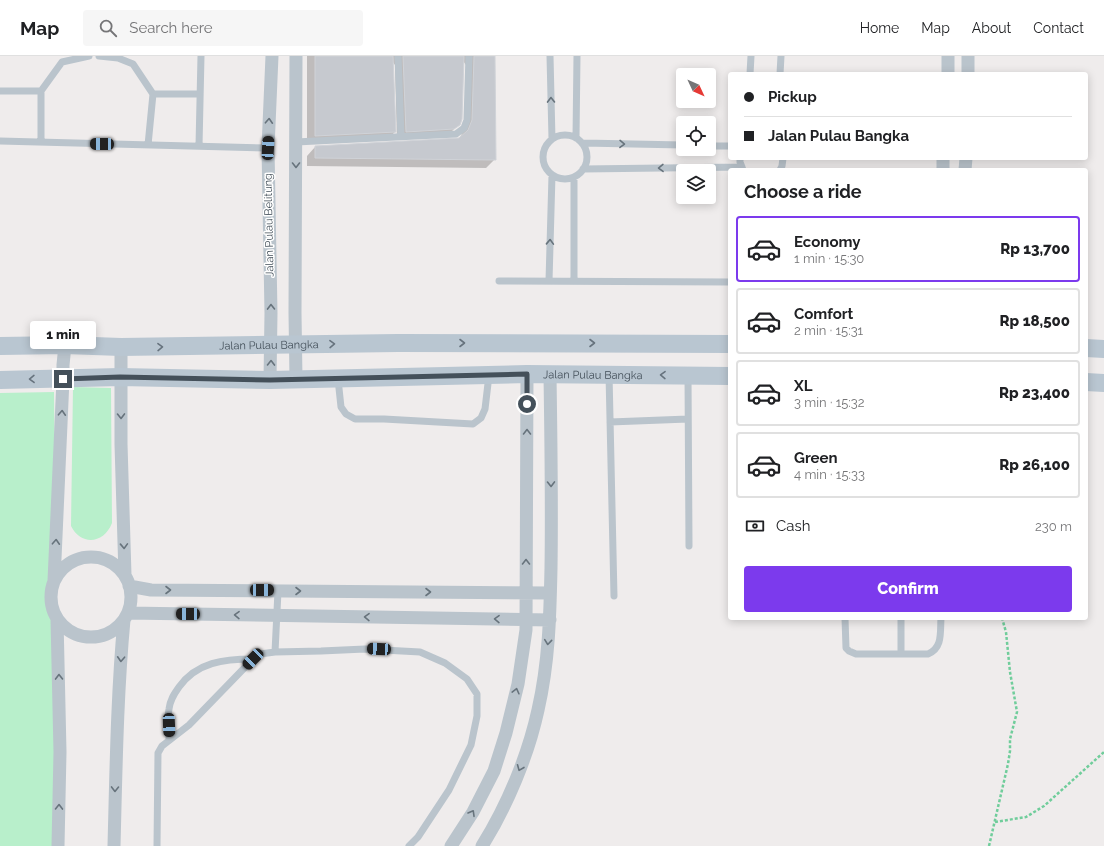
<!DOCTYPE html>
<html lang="en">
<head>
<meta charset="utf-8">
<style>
  body { margin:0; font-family:Raleway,sans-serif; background:#f6f6f6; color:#202124; height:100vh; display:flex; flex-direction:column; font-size:15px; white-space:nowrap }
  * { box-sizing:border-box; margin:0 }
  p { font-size:13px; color:#757577 }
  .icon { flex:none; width:22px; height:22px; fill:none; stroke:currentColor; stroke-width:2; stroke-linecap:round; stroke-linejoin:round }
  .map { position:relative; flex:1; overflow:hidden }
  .panel { position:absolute; left:728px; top:112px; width:360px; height:452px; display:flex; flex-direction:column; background:#fff; border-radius:4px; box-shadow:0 2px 10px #0003 }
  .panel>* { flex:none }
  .guide { position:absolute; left:728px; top:16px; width:360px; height:88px; border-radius:4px; box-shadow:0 2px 10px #0003; display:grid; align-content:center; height:88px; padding:0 16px; background:#fff }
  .needle { width:26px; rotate:134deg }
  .buttons { position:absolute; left:676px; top:12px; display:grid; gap:8px }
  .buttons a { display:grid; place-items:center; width:40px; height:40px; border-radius:4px; background:#fff; box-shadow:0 2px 10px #0003; font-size:20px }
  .end { position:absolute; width:18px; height:18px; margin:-9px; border:5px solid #44505a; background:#fff; box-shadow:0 0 0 2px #fff }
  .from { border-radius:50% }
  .bubble { position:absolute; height:28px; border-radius:4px; background:#fff; box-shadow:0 2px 10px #0003; font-size:13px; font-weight:800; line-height:28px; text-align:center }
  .car { position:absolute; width:12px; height:24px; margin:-12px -6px; border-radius:5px; box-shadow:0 0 3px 1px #0007; background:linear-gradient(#222 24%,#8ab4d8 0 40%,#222 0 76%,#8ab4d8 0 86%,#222 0) }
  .guide b { display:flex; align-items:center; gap:14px; height:38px; font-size:15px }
  .guide b+b { border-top:1px solid #e0e0e0 }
  .guide i { width:10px; height:10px; background:#202124 }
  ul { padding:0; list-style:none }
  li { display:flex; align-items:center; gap:12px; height:66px; margin:0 8px 6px; padding:0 8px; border:2px solid #e0e0e0; border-radius:4px }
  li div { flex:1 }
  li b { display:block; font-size:15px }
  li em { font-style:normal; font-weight:800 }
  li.on { border-color:#7c3aed }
  li>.icon { width:36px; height:36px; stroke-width:1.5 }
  h2 { padding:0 16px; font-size:18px; line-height:48px }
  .pay { display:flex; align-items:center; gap:10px; height:44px; padding:0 16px; font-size:15px }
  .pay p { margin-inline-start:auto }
  .cta { display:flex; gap:8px; margin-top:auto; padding:8px 16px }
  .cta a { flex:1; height:46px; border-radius:4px; background:#7c3aed; color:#fff; font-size:16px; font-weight:800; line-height:46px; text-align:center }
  header { display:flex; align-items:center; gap:24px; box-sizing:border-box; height:56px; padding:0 20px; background:#fff; border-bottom:1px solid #e0e0e0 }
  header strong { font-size:19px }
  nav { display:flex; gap:22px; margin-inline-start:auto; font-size:14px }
  .search { width:280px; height:36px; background:#f6f6f6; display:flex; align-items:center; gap:10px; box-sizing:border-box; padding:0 14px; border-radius:4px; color:#757577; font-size:15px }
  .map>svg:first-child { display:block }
</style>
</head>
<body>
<header>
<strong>Map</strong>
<div class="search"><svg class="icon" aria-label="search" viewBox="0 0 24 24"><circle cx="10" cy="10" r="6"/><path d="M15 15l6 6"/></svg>Search here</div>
<nav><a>Home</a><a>Map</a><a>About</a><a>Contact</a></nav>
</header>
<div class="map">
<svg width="1104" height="790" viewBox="0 0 1104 790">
  <rect width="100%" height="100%" fill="#efecec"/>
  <path fill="#b8efcb" d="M73,331L111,332L112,467C104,488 81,490 71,470Z
    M54,336L59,790H0V337Z"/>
  <path fill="#0003" d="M307,0H494L495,103L486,112L307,110V100L315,91L459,83L464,74L466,9L463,5L459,68L450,77L397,84L395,9L392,5L395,76L386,84L307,88Z"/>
  <path fill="#c6c9cf" stroke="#d0d3d8" d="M315,0H393L396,76L315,80Z
    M403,0H464L462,63L460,69L454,73L406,76Z
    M474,0H495L496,104L315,102V90L459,82L468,74L472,64Z"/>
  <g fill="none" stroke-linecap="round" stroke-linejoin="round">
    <path stroke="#70cd9b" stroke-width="2.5" stroke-dasharray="3 2" stroke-linecap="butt" d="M995,766L1026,761L1044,750L1104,696
      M989,790L1008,708L1010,695V683L1017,656L1010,616L1006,576L1002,562"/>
    <path stroke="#bac4cc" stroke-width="7" d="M99,0L118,2L133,8L153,38L148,89
      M398,0L401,80
      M550,0L552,83
      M750,18L751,0
      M780,18L781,0
      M0,35H41
      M153,38H200
      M543 101a22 22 0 1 1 44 0a22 22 0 1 1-44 0Z
      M576,82L577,0
      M0,85L268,92
      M41,86V35L62,6L89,0
      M296,86L456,78L464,72L467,64L469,0
      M583,87L683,89
      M199,90L201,0
      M709,90H730
      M740,102V106L743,114
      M583,113L742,111
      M780,114L782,110L783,102
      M499,225L730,226
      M549,225L552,119
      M574,225V121
      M609,318L614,540
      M688,319L689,490
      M338,323L341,351L346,358L355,363H384L473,368L481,362L485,353L489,319
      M610,366L688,363
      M845,562L846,592L849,595L856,598H928C943,592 940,576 941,562
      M901,562V598
      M275,596L278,535
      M169,683C169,674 167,662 169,653C170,644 174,638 179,631C197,606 224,603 253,603
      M157,790L158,697L162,690L189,669L253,603L260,598L275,596L321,595L365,593L420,596L445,607L467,623L477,638V660L471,689L449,734L418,781L409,790"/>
    <path stroke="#bac4cc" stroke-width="13" d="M948,18V0
      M968,18V0
      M943,114V102
      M965,114L966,102
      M121,291V388L125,519
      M296,323L295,257L296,0
      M270,324L271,257L268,92L272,0
      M51 541a40 40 0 1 1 80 0a40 40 0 1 1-80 0Z
      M54,525L63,323V309L65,289
      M129,530L151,534L550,537
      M128,557L550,564
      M57,563L60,696L58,790
      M114,790C116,715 117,639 124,564
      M451,790L473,756L494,715L506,677L518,628L526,574L527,318
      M482,790C507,750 528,700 538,654C549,606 550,560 551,512C552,448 551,383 550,319"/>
    <g stroke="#b9c6d1" stroke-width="18">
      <path id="s1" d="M0,290L65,289L121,291L398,287L730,288"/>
      <path d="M1086,292L1104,293"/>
      <path id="s2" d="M0,324L120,321L270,324L527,318L730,320"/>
      <path d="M1086,326L1104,327"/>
    </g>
  </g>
  <defs><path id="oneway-chevron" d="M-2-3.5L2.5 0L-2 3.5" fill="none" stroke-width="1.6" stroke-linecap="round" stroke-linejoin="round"/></defs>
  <g stroke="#67737c">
    <use href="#oneway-chevron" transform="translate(551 44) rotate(-91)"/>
    <use href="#oneway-chevron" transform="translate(269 65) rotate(-87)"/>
    <use href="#oneway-chevron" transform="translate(622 88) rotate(1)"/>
    <use href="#oneway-chevron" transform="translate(296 109) rotate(90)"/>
    <use href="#oneway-chevron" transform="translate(661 112) rotate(179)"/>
    <use href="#oneway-chevron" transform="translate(550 186) rotate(-88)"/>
    <use href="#oneway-chevron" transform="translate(271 251) rotate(-91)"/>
    <use href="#oneway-chevron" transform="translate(271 307) rotate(-89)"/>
    <use href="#oneway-chevron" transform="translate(62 357) rotate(-87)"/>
    <use href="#oneway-chevron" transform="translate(121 360) rotate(89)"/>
    <use href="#oneway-chevron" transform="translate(527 376) rotate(-90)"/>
    <use href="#oneway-chevron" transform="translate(551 428) rotate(89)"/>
    <use href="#oneway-chevron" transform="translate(56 486) rotate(-87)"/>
    <use href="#oneway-chevron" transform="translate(124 490) rotate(88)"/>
    <use href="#oneway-chevron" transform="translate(526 506) rotate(-90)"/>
    <use href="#oneway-chevron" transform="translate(168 534)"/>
    <use href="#oneway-chevron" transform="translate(298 535)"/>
    <use href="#oneway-chevron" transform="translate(428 536)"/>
    <use href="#oneway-chevron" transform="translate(237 559) rotate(-179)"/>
    <use href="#oneway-chevron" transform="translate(367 561) rotate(-179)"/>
    <use href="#oneway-chevron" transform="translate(497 563) rotate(-179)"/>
    <use href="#oneway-chevron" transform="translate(548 586) rotate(96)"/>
    <use href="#oneway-chevron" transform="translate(121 603) rotate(93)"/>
    <use href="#oneway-chevron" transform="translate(59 621) rotate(-91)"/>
    <use href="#oneway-chevron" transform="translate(516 635) rotate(-76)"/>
    <use href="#oneway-chevron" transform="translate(520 712) rotate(112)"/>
    <use href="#oneway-chevron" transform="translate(115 733) rotate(91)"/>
    <use href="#oneway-chevron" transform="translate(59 751) rotate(-89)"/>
    <use href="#oneway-chevron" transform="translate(472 757) rotate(-60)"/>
  </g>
  <g stroke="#67737e">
    <use href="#oneway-chevron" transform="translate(462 287)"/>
    <use href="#oneway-chevron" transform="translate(592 287)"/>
    <use href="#oneway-chevron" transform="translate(332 288) rotate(-1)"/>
    <use href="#oneway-chevron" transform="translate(160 291) rotate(-1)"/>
    <use href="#oneway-chevron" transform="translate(663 319) rotate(-179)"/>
    <use href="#oneway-chevron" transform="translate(32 323) rotate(179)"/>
  </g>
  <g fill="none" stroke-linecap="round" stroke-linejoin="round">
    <path stroke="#44505a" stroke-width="5" d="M63,323L120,321L270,324L527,318V348"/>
  </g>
  <g text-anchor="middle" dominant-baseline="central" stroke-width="3" stroke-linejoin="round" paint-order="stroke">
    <g font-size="11" fill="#44505a" stroke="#fff">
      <text transform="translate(269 169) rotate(-91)">Jalan Pulau Belitung</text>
      <text stroke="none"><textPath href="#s1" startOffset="269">Jalan Pulau Bangka</textPath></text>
      <text stroke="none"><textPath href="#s2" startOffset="593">Jalan Pulau Bangka</textPath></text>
    </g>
  </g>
</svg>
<div class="buttons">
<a><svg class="needle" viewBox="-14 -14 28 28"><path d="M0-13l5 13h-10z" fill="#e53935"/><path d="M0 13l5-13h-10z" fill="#757577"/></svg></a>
<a><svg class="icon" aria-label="locate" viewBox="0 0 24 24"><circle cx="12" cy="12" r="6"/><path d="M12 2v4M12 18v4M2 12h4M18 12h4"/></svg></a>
<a><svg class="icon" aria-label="layers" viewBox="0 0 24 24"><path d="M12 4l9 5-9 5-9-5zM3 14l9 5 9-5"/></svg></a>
</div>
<i class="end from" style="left:527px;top:348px"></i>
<i class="end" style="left:63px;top:323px"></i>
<div class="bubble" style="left:30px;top:265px;width:66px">1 min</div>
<i class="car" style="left:102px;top:88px;rotate:271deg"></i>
<i class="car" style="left:268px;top:92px;rotate:3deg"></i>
<i class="car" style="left:262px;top:534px;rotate:90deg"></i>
<i class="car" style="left:188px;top:558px;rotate:271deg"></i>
<i class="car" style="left:379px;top:593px;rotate:273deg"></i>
<i class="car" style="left:253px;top:603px;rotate:224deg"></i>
<i class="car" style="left:169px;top:669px;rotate:178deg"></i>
<div class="guide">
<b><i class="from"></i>Pickup</b>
<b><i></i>Jalan Pulau Bangka</b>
</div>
<section class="panel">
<h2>Choose a ride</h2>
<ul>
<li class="on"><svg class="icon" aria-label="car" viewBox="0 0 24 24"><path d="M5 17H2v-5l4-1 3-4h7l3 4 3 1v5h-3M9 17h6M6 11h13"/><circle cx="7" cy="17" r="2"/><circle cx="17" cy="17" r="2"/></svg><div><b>Economy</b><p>1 min · 15:30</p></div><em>Rp 13,700</em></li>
<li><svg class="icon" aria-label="car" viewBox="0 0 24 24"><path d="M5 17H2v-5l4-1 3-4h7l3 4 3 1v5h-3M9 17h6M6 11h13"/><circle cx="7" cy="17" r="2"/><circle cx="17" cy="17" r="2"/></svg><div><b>Comfort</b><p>2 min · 15:31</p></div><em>Rp 18,500</em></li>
<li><svg class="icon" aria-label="car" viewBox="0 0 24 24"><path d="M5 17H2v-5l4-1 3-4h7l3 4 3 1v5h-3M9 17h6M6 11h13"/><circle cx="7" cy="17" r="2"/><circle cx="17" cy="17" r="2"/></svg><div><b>XL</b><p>3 min · 15:32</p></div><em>Rp 23,400</em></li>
<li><svg class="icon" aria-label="car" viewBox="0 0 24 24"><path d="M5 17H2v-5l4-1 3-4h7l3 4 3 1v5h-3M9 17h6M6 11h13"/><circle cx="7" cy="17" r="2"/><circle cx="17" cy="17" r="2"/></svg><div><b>Green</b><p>4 min · 15:33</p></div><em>Rp 26,100</em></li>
</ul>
<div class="pay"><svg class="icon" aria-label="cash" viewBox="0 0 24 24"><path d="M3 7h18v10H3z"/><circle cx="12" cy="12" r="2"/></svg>Cash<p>230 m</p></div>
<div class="cta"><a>Confirm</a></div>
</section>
</div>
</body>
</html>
